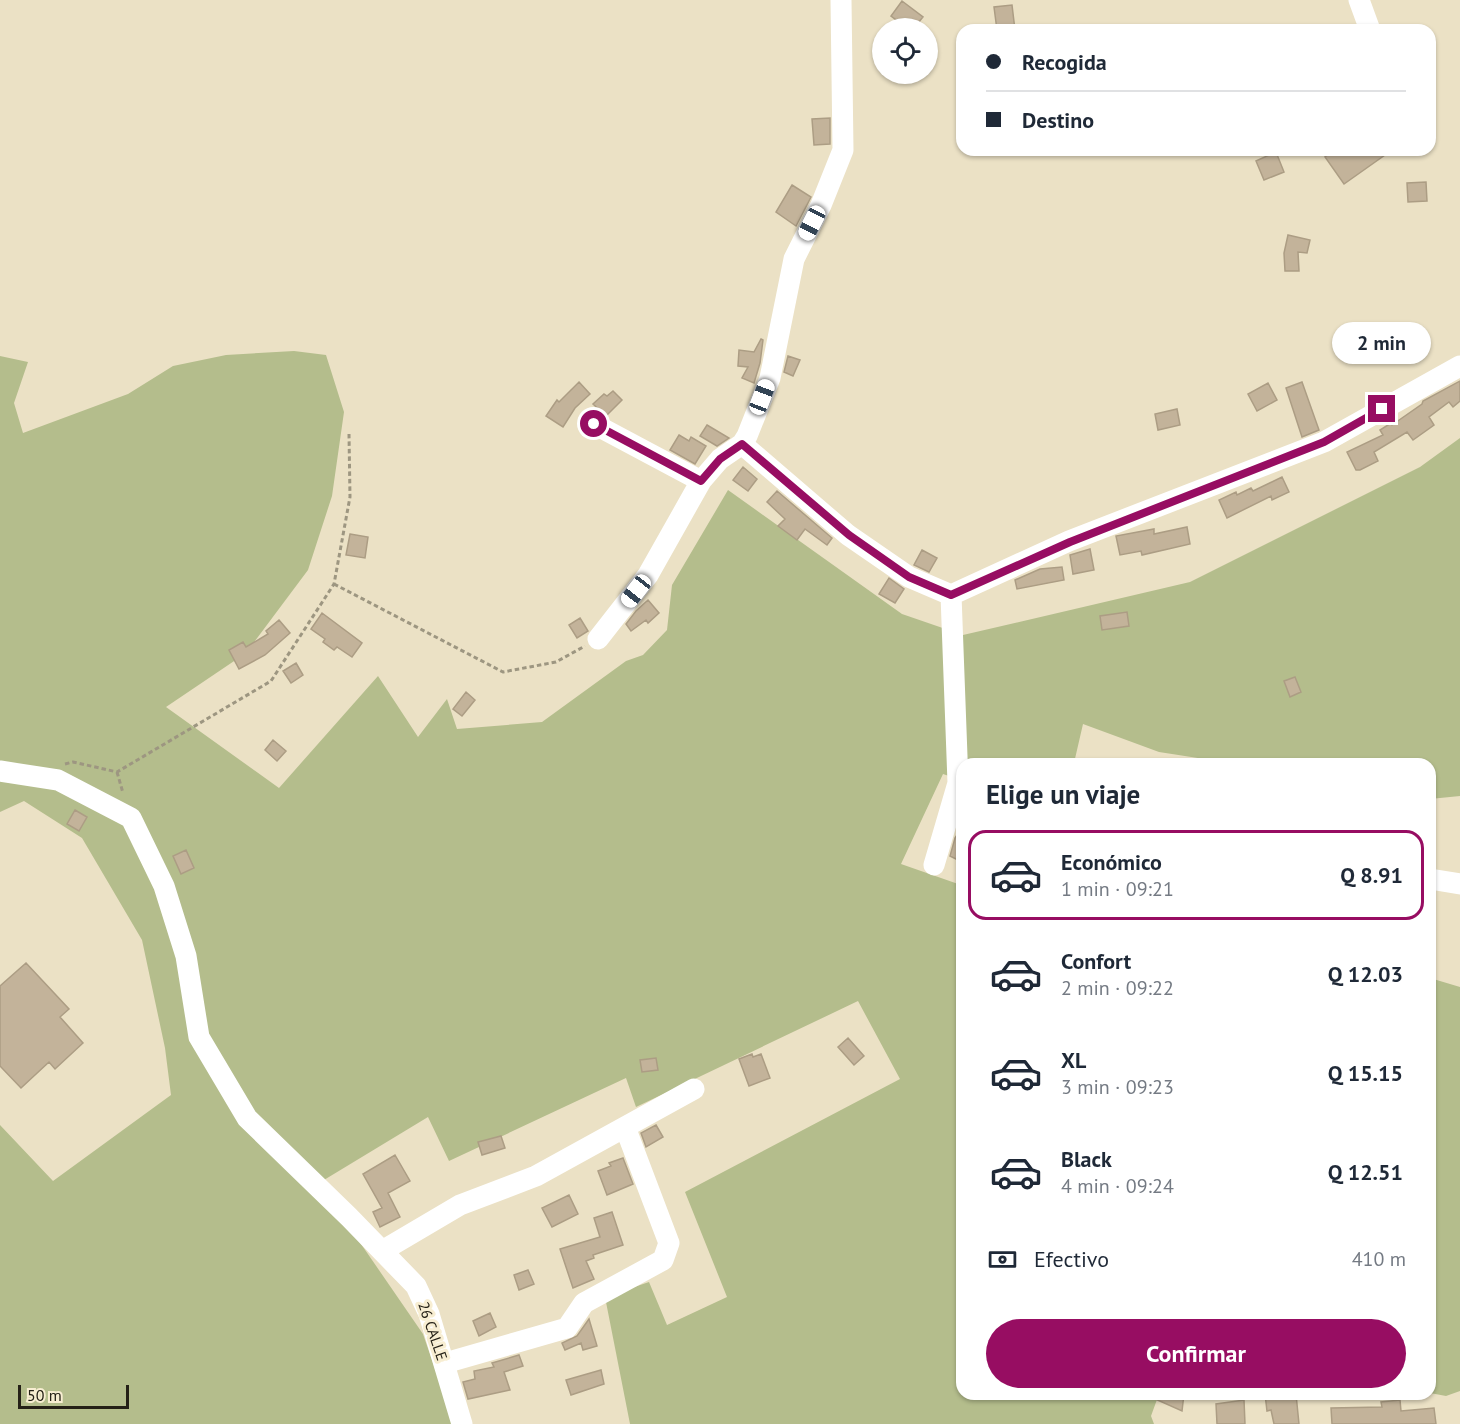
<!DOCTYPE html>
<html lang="es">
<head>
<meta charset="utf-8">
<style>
  body { margin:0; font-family:"PT Sans",sans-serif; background:#f6f6f7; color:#1f2937; height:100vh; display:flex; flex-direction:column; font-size:22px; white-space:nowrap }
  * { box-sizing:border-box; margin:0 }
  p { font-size:20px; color:#747a83 }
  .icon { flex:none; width:33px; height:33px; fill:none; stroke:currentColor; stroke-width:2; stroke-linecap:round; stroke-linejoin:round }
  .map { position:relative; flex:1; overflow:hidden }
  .side { position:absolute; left:956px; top:758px; width:480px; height:642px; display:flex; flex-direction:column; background:#fff; border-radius:18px; box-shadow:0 2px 4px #0004 }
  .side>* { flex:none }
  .banner { position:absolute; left:956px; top:24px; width:480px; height:132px; border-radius:18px; box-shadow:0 2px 4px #0004; display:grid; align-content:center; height:132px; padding:0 30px; background:#fff }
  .tools { position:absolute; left:872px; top:18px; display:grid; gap:12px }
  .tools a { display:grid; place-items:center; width:66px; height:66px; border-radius:50%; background:#fff; box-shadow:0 2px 4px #0004; font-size:30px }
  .scale { position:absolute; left:18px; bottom:15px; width:111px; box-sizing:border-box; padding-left:6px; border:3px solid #252117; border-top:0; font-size:16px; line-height:21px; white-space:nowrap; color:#252117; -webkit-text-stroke:4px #f8eed2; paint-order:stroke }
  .end { position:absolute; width:27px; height:27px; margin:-14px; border:8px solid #970d62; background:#fff; box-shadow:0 0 0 3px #fff }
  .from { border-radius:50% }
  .bubble { position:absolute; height:42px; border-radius:21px; background:#fff; box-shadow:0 2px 4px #0004; font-size:20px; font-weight:700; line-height:42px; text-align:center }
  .car { position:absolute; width:18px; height:36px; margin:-18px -9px; border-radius:8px; box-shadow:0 0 4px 2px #0007; background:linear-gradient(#fff 24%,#345 0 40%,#fff 0 76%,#345 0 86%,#fff 0) }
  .banner b { display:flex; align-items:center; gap:21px; height:57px; font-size:22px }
  .banner b+b { border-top:2px solid #e0e1e3 }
  .banner i { width:15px; height:15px; background:#1f2937 }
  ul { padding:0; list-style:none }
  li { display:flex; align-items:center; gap:18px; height:90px; margin:0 12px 9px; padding:0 18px; border:3px solid transparent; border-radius:18px }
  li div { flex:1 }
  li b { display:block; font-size:22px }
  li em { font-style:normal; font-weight:700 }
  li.current { border-color:#970d62 }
  li>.icon { width:54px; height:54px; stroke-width:1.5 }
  h2 { padding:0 30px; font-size:27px; line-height:72px }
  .pay { display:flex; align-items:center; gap:15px; height:66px; padding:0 30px; font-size:22px }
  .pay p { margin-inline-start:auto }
  .cta { display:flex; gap:12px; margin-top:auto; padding:12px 30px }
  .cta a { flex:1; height:69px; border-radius:36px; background:#970d62; color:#fff; font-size:24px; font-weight:700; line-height:69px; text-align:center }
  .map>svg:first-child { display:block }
</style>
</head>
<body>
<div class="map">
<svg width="1460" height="1424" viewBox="0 0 1460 1424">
  <rect width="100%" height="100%" fill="#ebe1c5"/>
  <path fill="#b4bd8c" d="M294,351L326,355L344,412L332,496L308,570L246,653L166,707L279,788L378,676L418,737L447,699L457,729L542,722L626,661L643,655L667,630L672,585L728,490L902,614L963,635L1190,582L1420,467L1460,438V796L1430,799V764L1230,763L1159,752L1083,724L1074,763L962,764L961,780L943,774L901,864L961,885L962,1394H1159L1151,1416L1154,1424H630L605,1297L649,1282L667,1325L727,1297L685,1192L900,1079L858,1001L636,1107L626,1078L449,1161L428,1117L319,1183L423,1334L454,1424H0V1125L53,1181L171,1095L165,1048L142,940L82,838L24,801L0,812V356L28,362L14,403L23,433L128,394L173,366L226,355Z
    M1430,978L1460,987V1391L1446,1396L1430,1393Z"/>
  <path fill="#c3b39a" stroke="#ac9d84" stroke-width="1.5" d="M902,1L923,17L914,28H907L891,16Z
    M1012,5L1015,30H997L994,7Z
    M830,118V144L814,145L812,119Z
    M1334,150H1392L1344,184L1325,157Z
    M1276,152L1284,172L1264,180L1256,161Z
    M1426,182L1427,201L1408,202L1407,183Z
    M792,185L811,197L796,226L776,212Z
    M1288,235L1310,240L1307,253L1298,252L1299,271H1285L1284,253Z
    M761,339L763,340L760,363L754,383L742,378L748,367L738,366L739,350L754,352Z
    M788,356L800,360L793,376L784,372Z
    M1460,381V401L1453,407L1449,402L1429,417L1434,425L1413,440L1407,432L1374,452L1378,461L1360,470H1356L1347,452L1383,435L1380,430L1391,423L1392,425L1422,404L1423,401Z
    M579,382L590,394L575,408L563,427L546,416L557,400L559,402Z
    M1302,382L1319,430L1302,437L1286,388Z
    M1268,383L1277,400L1257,411L1248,394Z
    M613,391L622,400L606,416L593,404L604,394L607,396Z
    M1177,409L1180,425L1158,430L1155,414Z
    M707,425L729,438L717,446L700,436Z
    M679,435L689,441L691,437L706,446L695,464L670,450Z
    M743,467L757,479L748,491L733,480Z
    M1282,477L1289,492L1272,500L1271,496L1227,518L1219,500L1236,492L1237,495L1251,488L1253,491Z
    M777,491L832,538L827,545L805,529L797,540L778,526L785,519L767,502Z
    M1187,527L1190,544L1142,555L1141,551L1120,555L1116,536L1154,529V534Z
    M350,534L368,537L365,558L346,555Z
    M1090,549L1094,570L1073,574L1070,555Z
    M922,550L937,558L929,572L914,565Z
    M1062,567L1064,580L1017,589L1015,580L1040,569Z
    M889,578L904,589L895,603L879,594Z
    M648,600L659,613L648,623L646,620L631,631L626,624L636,611Z
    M1127,612L1129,626L1102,630L1100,616Z
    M322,613L362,643L352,657L337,647L334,650L323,642L325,639L311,629Z
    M580,618L588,631L577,638L569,625Z
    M279,620L290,633L265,655L239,669L229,650L243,642L246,647L268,634L266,631Z
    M296,663L303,675L291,683L283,671Z
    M1295,677L1301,692L1290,697L1284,681Z
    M466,692L475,700L462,716L453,709Z
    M273,740L286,751L277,761L265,750Z
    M75,810L87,817L79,831L67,824Z
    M962,827V862L950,856L955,838Z
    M186,850L194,868L181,874L173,856Z
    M26,963L69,1009L60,1017L83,1043L55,1069L49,1062L21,1088L0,1066V986Z
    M848,1038L864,1056L854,1065L838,1047Z
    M752,1054L753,1057L761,1054L770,1078L749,1086L739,1059Z
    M656,1058L658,1070L642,1072L640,1060Z
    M656,1125L663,1137L646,1147L641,1133Z
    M501,1136L505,1148L482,1155L478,1142Z
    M395,1155L410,1181L388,1193L400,1217L380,1227L373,1212L382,1208L363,1174Z
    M623,1158L633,1184L607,1195L598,1171L611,1166L609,1163Z
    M569,1195L578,1214L552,1227L542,1208Z
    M612,1212L623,1245L593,1255L594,1258L586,1261L594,1279L573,1288L560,1249L600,1237L594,1218Z
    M528,1270L534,1284L519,1290L514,1275Z
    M490,1313L496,1327L479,1336L473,1321Z
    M589,1319L597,1346L583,1350L581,1343L565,1350L562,1343L577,1336Z
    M519,1355L523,1366L504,1372L510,1390L468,1399L463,1382L475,1379L474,1371L494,1367L492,1363Z
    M601,1370L604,1384L571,1395L566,1380Z
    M1144,1394H1184L1182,1411Z
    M1265,1394H1296L1299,1424H1274L1271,1410L1267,1411Z
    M1244,1400L1245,1424H1217L1216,1404Z
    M1400,1400L1401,1411L1434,1408L1436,1424H1332L1331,1408L1382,1407L1381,1402Z"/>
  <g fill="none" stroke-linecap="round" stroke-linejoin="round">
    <path stroke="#9d9681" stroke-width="3" stroke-dasharray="4.5 3" stroke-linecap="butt" d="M334,584L503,672L556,662L585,646
      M65,764L73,762L117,772L271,681L334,584L350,497L349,434
      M117,772L123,793"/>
    <path stroke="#fff" stroke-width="21" d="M1359,0L1370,30
      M594,424L701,481
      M742,444L848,535L909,577L951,595L1069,541L1324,442L1460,366
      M598,639L648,575L701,481L720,459L742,444L747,436L770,378L794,259L821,205L843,150L841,0
      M0,771L58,780L131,818L164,886L186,956L199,1037L247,1118L349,1217L416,1286L429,1314L462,1424
      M934,865L958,783L951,595
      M1430,879L1460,884
      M382,1251L460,1205L536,1176L694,1089
      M445,1363L567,1328L584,1303L663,1260L669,1243L625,1127"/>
  </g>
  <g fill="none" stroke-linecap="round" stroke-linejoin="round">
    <path stroke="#970d62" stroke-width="8" d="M594,424L701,481L720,459L742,444L849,535L909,577L951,595L1070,542L1324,442L1382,409"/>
  </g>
  <g text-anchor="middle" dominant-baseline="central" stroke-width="6" stroke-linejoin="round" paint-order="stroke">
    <g font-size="15" fill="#252117" stroke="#f8eed2">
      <text transform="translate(433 1331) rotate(71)">26 CALLE</text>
    </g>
  </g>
</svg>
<div class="tools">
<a><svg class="icon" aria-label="locate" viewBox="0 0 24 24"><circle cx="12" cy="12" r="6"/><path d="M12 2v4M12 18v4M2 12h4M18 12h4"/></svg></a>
</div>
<div class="scale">50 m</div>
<i class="end from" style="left:594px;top:424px"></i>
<i class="end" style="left:1382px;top:409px"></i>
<div class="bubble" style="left:1332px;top:322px;width:99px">2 min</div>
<i class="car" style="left:812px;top:223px;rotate:207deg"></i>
<i class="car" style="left:762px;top:397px;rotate:21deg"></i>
<i class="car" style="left:636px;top:591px;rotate:218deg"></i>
<div class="banner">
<b><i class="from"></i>Recogida</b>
<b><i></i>Destino</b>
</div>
<section class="side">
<h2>Elige un viaje</h2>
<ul>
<li class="current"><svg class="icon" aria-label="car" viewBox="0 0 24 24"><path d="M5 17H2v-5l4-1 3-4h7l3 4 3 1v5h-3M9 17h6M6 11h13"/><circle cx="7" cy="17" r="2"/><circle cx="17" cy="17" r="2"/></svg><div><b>Económico</b><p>1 min · 09:21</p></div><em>Q 8.91</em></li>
<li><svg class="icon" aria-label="car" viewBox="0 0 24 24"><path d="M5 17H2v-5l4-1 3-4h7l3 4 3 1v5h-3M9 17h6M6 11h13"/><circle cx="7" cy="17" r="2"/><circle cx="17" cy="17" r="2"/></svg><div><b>Confort</b><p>2 min · 09:22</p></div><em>Q 12.03</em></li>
<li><svg class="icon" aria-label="car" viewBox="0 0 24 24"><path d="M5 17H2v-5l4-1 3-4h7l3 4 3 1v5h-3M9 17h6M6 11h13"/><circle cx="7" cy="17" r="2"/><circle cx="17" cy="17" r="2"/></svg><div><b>XL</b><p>3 min · 09:23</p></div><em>Q 15.15</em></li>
<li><svg class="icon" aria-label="car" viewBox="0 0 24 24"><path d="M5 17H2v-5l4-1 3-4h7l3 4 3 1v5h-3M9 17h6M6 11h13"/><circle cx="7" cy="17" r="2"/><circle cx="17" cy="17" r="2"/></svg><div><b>Black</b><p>4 min · 09:24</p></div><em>Q 12.51</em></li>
</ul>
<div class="pay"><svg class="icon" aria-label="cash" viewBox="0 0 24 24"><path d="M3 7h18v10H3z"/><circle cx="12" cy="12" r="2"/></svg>Efectivo<p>410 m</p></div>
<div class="cta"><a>Confirmar</a></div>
</section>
</div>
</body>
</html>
